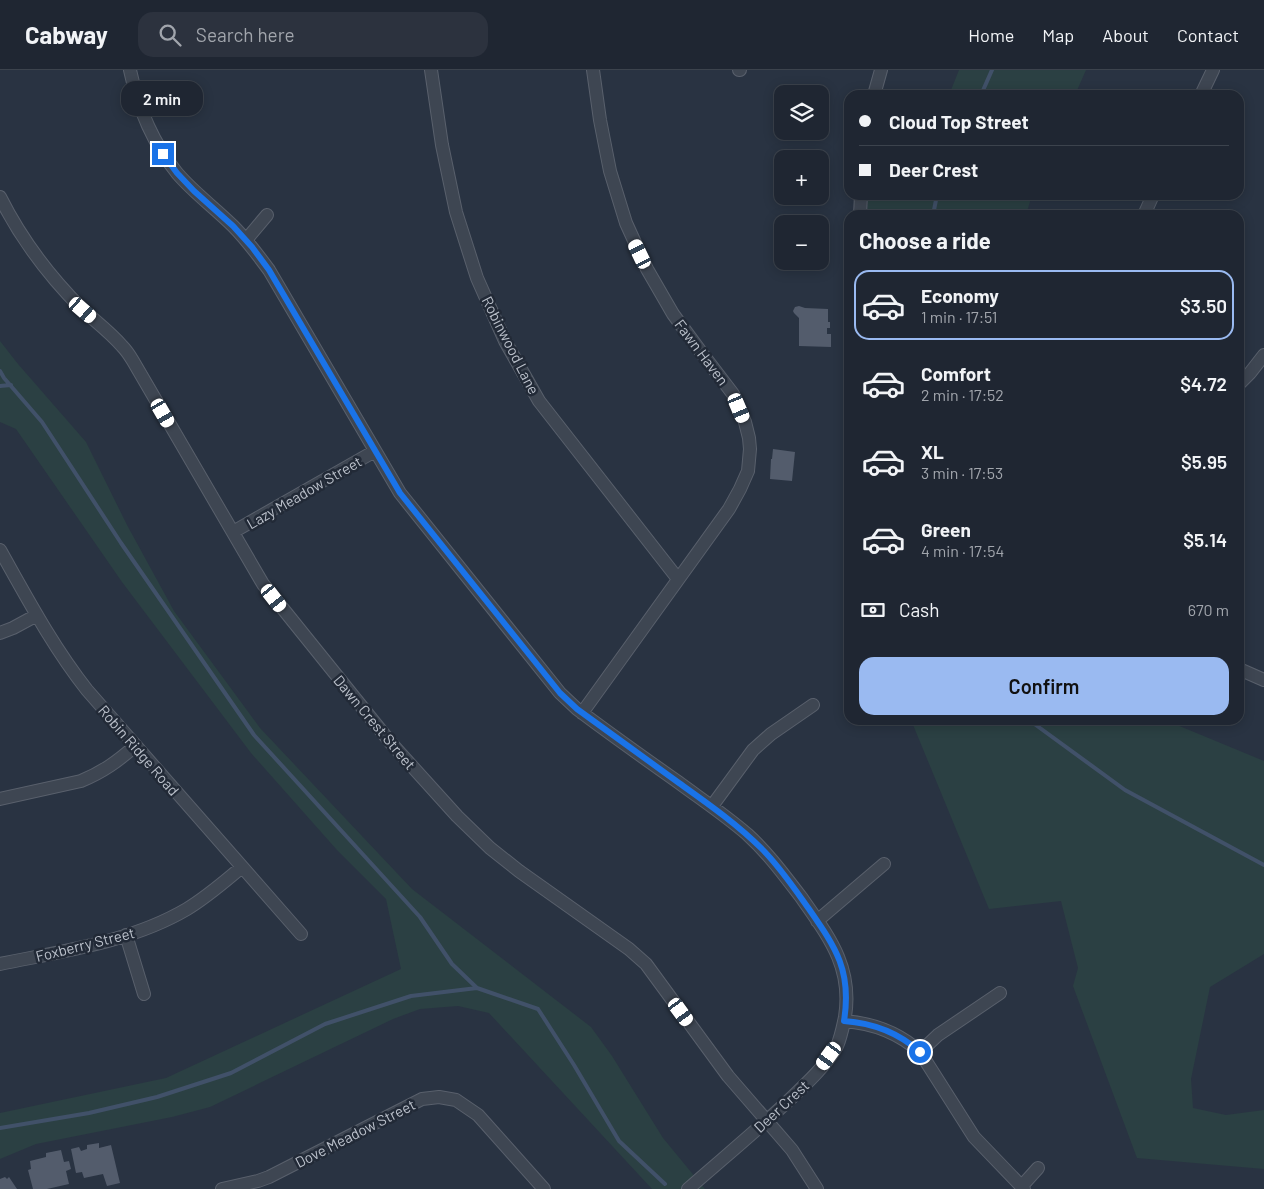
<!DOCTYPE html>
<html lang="en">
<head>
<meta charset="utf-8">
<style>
  body { margin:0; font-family:Barlow,sans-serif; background:#2c323e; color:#f1f3f6; height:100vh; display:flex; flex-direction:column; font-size:19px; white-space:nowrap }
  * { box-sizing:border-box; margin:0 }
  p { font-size:16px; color:#a1a5ac }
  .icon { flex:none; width:28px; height:28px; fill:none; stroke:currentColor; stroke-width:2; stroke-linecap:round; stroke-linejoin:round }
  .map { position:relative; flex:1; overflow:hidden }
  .details { position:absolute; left:844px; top:140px; width:400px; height:515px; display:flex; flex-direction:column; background:#1f2632; border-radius:15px; box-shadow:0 2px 12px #0003,0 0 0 1px #3c434d }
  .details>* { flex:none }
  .top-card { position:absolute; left:844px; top:20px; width:400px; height:110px; border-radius:15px; box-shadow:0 2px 12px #0003,0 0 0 1px #3c434d; display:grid; align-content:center; height:110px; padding:0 15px; background:#1f2632 }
  .buttons { position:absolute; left:774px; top:15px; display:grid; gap:10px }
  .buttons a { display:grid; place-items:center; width:55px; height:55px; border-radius:10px; background:#1f2632; box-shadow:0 2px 12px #0003,0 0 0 1px #3c434d; font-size:25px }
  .end { position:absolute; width:22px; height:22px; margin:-11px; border:6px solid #1a73e8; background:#fff; box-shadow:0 0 0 2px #fff }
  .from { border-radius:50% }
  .bubble { position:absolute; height:35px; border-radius:15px; background:#1f2632; box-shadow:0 2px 12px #0003,0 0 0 1px #3c434d; font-size:16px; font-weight:600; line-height:35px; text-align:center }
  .car { position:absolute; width:15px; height:30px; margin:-15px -8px; border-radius:6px; box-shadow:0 0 4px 1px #0007; background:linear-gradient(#fff 24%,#345 0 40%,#fff 0 76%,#345 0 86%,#fff 0) }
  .top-card b { display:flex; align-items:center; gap:18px; height:48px; font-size:19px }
  .top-card b+b { border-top:1px solid #3c434d }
  .top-card i { width:12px; height:12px; background:#f1f3f6 }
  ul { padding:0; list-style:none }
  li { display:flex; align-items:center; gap:15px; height:70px; margin:0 10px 8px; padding:0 5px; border:2px solid transparent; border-radius:15px }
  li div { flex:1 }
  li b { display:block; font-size:19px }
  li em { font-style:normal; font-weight:600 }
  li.selected { border-color:#9abaf1 }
  li>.icon { width:45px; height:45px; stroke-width:1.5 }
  h2 { padding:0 15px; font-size:22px; line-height:60px }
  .pay { display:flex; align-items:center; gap:12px; height:55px; padding:0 15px; font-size:19px }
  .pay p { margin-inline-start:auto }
  .button { display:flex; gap:10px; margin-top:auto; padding:10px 15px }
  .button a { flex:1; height:58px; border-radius:15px; background:#9abaf1; color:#111; font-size:20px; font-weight:600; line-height:58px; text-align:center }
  header { display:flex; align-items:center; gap:30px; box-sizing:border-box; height:70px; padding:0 25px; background:#1f2632; border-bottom:1px solid #3c434d }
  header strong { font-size:24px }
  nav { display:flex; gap:28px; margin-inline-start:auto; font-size:18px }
  .search { width:350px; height:45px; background:#2c323e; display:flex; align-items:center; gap:12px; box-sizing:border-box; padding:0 18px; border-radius:15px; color:#a1a5ac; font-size:19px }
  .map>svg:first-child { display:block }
</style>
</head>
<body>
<header>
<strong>Cabway</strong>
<div class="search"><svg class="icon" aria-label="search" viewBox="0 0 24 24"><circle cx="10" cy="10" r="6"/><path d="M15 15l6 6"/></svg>Search here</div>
<nav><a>Home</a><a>Map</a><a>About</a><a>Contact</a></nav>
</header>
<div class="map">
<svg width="1264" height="1119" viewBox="0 0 1264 1119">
  <rect width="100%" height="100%" fill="#293342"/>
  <path fill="#2b4043" d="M959,0H1086L1075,25H949Z
    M868,125H1032L1026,145H867Z
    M0,271L18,294L86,372L127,455L174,541L260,658L412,819L591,957L612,986L663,1068L705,1119H652L489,943L458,936L420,939L393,949L210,1037L172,1047L36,1074L0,1089V1043L166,1008L401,899L386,829L337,780L251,683L122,512L16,359L0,352Z
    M911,650H1165L1264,691V884L1210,917L1191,1009L1193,1038L1226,1045L1264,1040V1099L1137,1088L1073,916L1078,898L1061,831L989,839Z"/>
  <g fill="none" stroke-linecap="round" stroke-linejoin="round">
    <path stroke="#415169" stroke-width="4" d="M981,25L992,0
      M933,145L937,125
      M0,301L4,308L42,352L121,473L254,665L420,847L452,894L477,918
      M0,316L11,315
      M1029,650L1125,720L1264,795
      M0,1058L89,1043L157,1027L231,1003L325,954L411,926L477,918L538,939L574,995L619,1071L665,1114"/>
  </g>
  <path fill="#535c6c" d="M799,236L805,238L828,239V252H830V258H827V264H831V277L799,276V248L794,243L793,241L795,237Z
    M773,379L795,382L792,411L770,409L771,389H772Z
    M99,1073V1078L111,1075L120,1113L107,1116L103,1104L84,1108L82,1102L76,1103L71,1079L79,1077L81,1081L87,1079V1075Z
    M61,1080L64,1092L69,1091L71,1099L66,1101L69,1114L47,1119H33L28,1100L31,1099L30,1091L46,1087V1083Z
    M5,1107L7,1109L9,1107L17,1119H0V1109Z"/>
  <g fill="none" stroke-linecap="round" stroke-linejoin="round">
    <defs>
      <path id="minor" d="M130,0C138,38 153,73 177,103C194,123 215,138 233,156C246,169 258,185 269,200L400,423L560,623L577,639C610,664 644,688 678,712C701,729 725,745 747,764C768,783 784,805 801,827C828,866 853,896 845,947C843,956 841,967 837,976C825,997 805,1015 787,1032C755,1062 721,1090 688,1119
        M431,0L442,75L456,142L477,208L505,271L539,331L678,509
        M739,0H740
        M874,25L881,0
        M1201,25L1213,0
        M0,127C21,169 49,206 82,239C95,251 110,262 122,276C126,280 130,286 133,291L263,514L391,673L457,746L490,778L519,801L629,879L646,894L728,1006L792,1080L817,1119
        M860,145L861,125
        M1144,145L1153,125
        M246,170L267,145
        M1239,314L1250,303L1264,285
        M233,462L375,381
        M0,480C27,528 53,577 87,620L301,864
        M0,563L13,558L37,545
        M1239,599L1264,610
        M582,643L729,439L740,419L748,401L750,379L749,368L745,352L733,324L704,286L673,244L647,199L626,153L610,101L600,50L593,0
        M0,729L81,711C103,702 118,691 135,676
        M712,736L753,680L771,664L813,635
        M817,851L884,794
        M126,865L144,924
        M0,894C63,881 131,872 187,839C207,827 224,812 242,797
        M844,951C872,953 899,963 920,982L974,1067L1024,1119
        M920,982L938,965L1000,923
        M1021,1117L1038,1098
        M222,1119L258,1111L269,1107L422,1029L439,1027L456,1030L478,1045L544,1119"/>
    </defs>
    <use href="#minor" stroke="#59606c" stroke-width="14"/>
    <use href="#minor" stroke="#3e4652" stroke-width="12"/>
  </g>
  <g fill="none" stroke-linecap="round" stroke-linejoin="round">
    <path stroke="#1a73e8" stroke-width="6" d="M163,84L177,103L194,121L233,156L252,177L269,200L400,423L560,623L577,639C611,664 645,688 679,713C707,733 737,754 762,779C780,797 794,818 809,839C836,878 852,901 844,951C872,953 899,963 920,982"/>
  </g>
  <g text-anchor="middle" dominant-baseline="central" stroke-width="5" stroke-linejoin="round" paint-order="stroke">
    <g font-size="15" fill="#bbc1cb" stroke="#222a37">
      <text transform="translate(511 275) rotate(63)">Robinwood Lane</text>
      <text transform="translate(702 282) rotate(53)">Fawn Haven</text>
      <text transform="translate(304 422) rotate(-30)">Lazy Meadow Street</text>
      <text transform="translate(375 652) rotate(50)">Dawn Crest Street</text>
      <text transform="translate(139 680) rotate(49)">Robin Ridge Road</text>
      <text transform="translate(85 874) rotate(-14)">Foxberry Street</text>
      <text transform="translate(781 1036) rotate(-43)">Deer Crest</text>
      <text transform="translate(355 1063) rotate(-27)">Dove Meadow Street</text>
    </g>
  </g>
</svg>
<div class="buttons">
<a><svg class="icon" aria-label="layers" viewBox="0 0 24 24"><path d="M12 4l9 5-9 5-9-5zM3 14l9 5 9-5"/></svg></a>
<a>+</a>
<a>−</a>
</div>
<i class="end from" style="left:920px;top:982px"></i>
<i class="end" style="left:163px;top:84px"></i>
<div class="bubble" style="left:121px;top:11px;width:82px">2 min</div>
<i class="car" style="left:640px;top:184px;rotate:334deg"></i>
<i class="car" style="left:83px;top:240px;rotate:131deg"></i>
<i class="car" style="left:739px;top:338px;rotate:157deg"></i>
<i class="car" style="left:163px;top:343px;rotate:150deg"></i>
<i class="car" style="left:274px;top:528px;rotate:142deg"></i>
<i class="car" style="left:681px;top:942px;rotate:144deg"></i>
<i class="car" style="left:829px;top:986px;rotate:216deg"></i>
<div class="top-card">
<b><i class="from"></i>Cloud Top Street</b>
<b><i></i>Deer Crest</b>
</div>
<section class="details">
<h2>Choose a ride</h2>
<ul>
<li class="selected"><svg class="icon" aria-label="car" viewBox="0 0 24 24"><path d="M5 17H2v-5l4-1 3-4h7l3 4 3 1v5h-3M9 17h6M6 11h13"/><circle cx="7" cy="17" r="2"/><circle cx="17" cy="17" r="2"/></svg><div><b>Economy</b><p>1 min · 17:51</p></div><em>$3.50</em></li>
<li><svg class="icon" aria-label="car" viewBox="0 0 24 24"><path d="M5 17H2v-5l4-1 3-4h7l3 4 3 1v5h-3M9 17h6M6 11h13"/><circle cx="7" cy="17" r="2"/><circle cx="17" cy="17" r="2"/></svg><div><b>Comfort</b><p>2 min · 17:52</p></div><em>$4.72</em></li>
<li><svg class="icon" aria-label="car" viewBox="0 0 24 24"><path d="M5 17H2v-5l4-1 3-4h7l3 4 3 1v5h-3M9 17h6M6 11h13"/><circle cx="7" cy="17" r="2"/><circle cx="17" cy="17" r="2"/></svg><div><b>XL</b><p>3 min · 17:53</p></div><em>$5.95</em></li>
<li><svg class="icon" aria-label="car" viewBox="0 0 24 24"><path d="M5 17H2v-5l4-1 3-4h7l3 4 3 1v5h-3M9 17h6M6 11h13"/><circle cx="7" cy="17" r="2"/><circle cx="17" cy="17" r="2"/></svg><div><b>Green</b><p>4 min · 17:54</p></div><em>$5.14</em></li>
</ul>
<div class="pay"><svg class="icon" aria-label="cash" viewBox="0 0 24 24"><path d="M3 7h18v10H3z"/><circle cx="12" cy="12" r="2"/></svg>Cash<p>670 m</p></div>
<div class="button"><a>Confirm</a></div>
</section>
</div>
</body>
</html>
